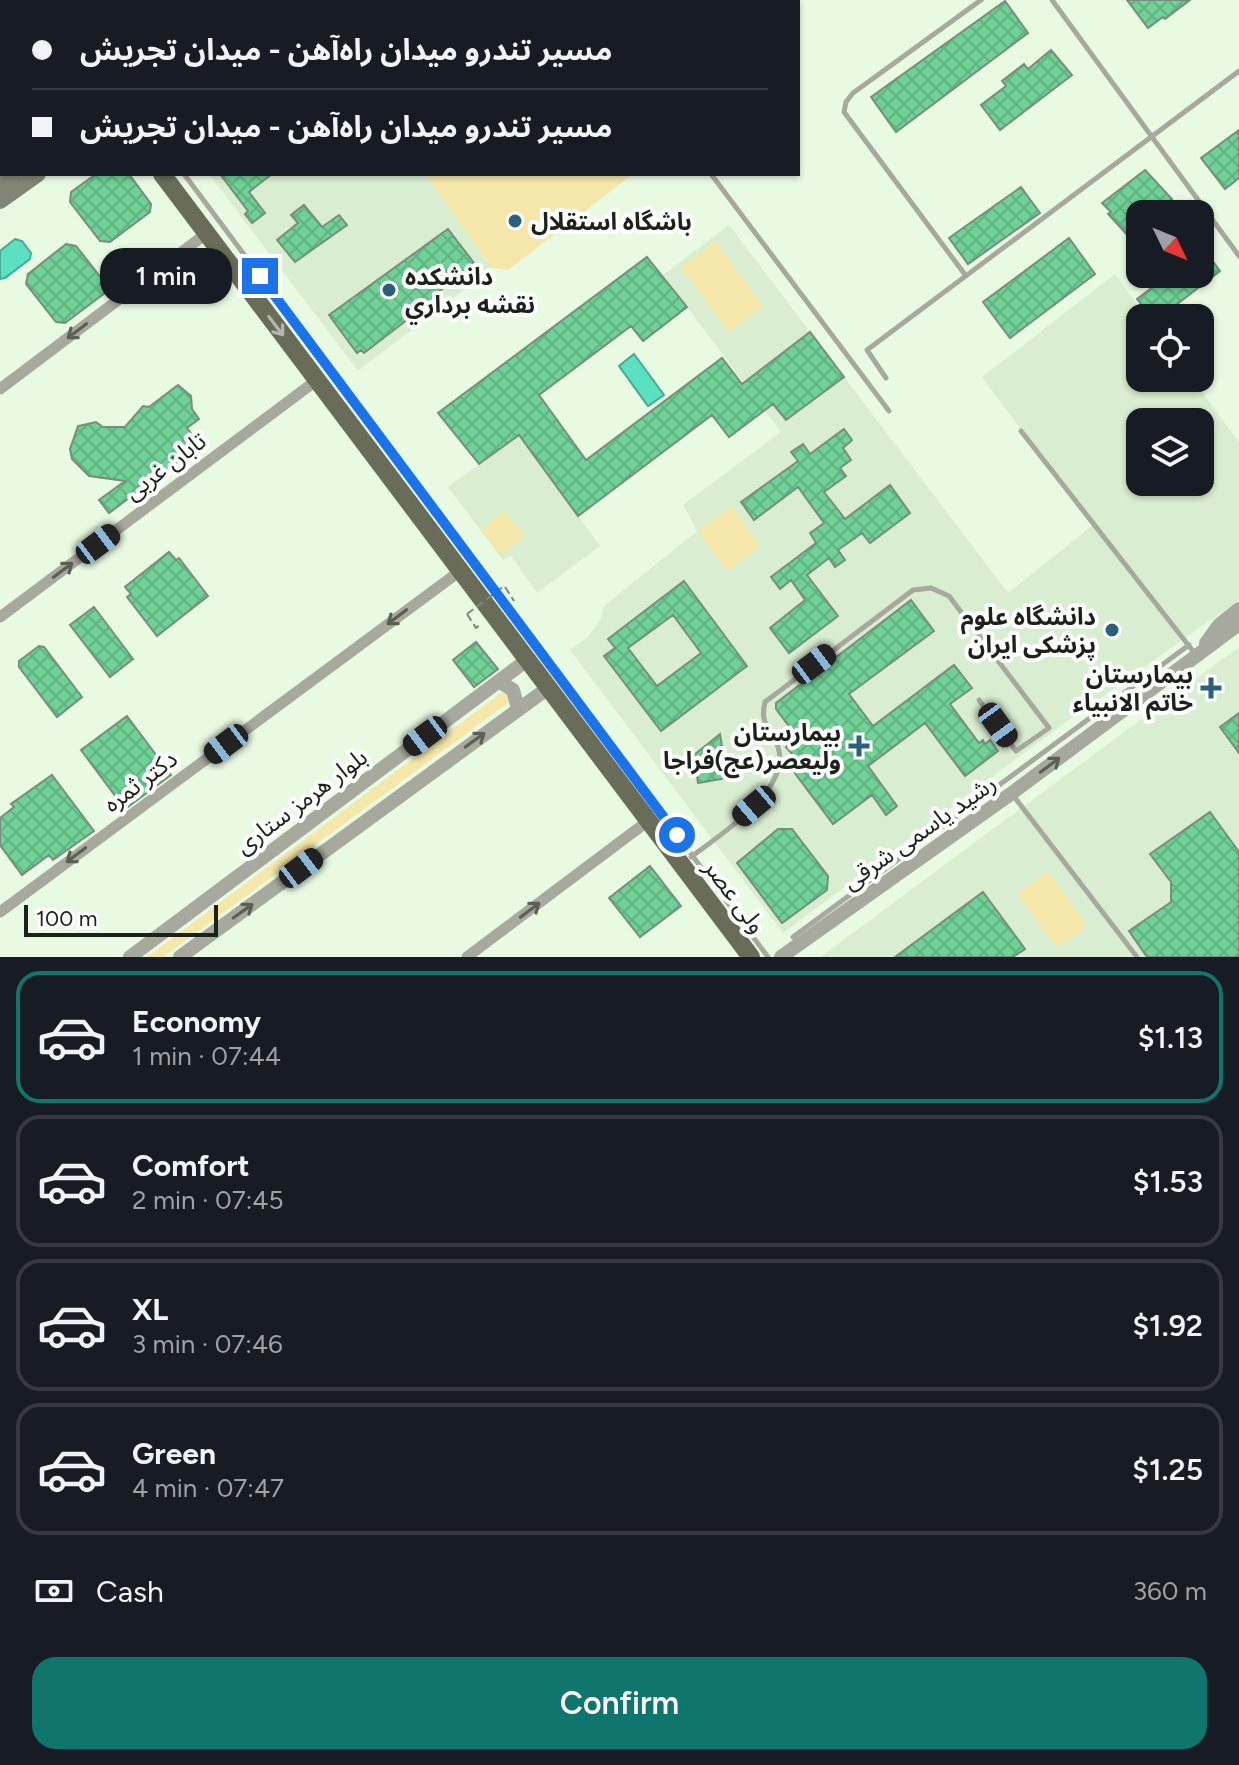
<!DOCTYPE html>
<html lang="en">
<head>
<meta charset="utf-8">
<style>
  body { margin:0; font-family:Figtree,"Noto Sans Arabic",sans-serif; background:#242831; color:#f1f3f6; height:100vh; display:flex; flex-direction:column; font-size:30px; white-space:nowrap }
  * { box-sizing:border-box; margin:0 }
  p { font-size:26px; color:#9ea1a6 }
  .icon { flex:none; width:44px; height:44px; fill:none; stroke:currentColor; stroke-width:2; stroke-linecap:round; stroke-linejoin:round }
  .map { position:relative; height:957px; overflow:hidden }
  .drawer { display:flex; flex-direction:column; background:#171b24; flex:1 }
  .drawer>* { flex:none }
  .hud { position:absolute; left:0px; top:0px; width:800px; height:176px; box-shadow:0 2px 6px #0004; display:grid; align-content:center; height:176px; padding:0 32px; background:#171b24 }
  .needle { width:52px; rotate:133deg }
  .buttons { position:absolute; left:1126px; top:200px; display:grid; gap:16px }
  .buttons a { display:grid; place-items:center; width:88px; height:88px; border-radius:16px; background:#171b24; box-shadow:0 2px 6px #0004; font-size:40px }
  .scale { position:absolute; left:24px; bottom:20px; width:194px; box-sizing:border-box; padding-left:8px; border:4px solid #1c221a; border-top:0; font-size:22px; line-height:28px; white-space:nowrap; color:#1c221a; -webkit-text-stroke:6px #fff; paint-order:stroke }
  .end { position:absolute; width:36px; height:36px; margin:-18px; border:10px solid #1a73e8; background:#fff; box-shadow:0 0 0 4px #fff }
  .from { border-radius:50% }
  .bubble { position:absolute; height:56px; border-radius:24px; background:#171b24; box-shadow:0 2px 6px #0004; font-size:26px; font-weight:600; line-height:56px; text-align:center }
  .car { position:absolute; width:24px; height:48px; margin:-24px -12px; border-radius:10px; box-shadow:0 0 6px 2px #0007; background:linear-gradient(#222 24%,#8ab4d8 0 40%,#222 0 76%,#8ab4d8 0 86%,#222 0) }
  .hud b { display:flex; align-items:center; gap:28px; height:76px; font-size:30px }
  .hud b+b { border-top:2px solid #363941 }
  .hud i { width:20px; height:20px; background:#f1f3f6 }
  ul { padding:14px 0 0; list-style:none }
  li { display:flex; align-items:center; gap:24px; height:132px; margin:0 16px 12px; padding:0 16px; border:4px solid #363941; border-radius:24px }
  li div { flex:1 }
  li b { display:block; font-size:30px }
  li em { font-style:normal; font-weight:600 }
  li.on { border-color:#0f766e }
  li>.icon { width:72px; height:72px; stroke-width:1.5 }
  .pay { display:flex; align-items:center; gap:20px; height:88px; padding:0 32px; font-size:30px }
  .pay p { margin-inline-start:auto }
  .primary-button { display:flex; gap:16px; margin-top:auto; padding:16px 32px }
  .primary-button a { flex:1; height:92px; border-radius:24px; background:#0f766e; color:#fff; font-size:32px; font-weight:600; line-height:92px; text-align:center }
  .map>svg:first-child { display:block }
</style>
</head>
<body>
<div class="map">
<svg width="1239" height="957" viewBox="0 0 1239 957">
  <defs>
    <pattern id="building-cross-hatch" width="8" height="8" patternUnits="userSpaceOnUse" patternTransform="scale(2)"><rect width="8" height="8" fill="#6fd196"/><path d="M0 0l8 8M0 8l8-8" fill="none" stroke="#60b381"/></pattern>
  </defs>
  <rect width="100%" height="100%" fill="#e9fae3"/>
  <path fill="#d9edd0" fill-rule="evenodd" d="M209,174H425L492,268L358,371Z
    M729,225L1008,593L1092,526L982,377L1115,274L1147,318H1140V378H1192L1239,442V600L1058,728L783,933L570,650L588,637L601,619L604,606L697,531L683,505L781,432L663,275ZM1140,422H1200V482H1140Z
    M519,435L600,546L537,593L511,556L503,560L448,487Z
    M1239,647V957H820Z"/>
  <path fill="#f4e7a9" d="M425,174H633L508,270L492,268Z
    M715,241L763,306L729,332L681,267Z
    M732,506L760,546L727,571L698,531Z
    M504,511L525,536L501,555L480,530Z
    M502,692L510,696L508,703L163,957H147Z
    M1048,871L1087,926L1057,948L1017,894Z"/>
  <path fill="#5be1c2" stroke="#48a890" stroke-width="2" d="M15,239L22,241L31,253L30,259L5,278L0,279V251Z
    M634,354L664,395L648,406L619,366Z"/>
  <path fill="url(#building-cross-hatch)" stroke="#778e7f" stroke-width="2" fill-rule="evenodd" d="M1127,0H1190L1165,19L1163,17L1148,28Z
    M1005,1L1028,33L896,132L871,97Z
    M1051,50L1072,75L1000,130L981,105L1006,86L1002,81L1024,64L1028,69Z
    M1239,130V178L1225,189L1201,158Z
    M1145,170L1172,199L1169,201L1177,210L1171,214H1140V249L1108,214L1111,212L1102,203Z
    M96,174H129L151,204L150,212L110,242L100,241L70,202L71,192Z
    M220,174H272L249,192L265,213L252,223L245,214L248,211Z
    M1021,187L1040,213L968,264L949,238Z
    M304,205L322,227L339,215L347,225L295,262L277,240L298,223L291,215Z
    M448,229L474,263L468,267L471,271L436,293L438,296L364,353L361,350L357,353L329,315Z
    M1069,238L1095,274L1010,338L983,302Z
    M66,244L76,246L106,284L105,293L65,323L56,322L26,284L28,274Z
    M1200,244L1220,271L1159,318H1152L1137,299L1170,274H1200Z
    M647,257L687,307L643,341L631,326L539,395L586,460L722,358L742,384L810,332L844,377L786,420L773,404L729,437L712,415L578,516L519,435L479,464L438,413Z
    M178,385L191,396L192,409L199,419L187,428L200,445L109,513L99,500L125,481L89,476L72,459L70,449L78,426L96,422L103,427H125L143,406L149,407Z
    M844,429L852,440L843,448L851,460L840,468L846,476L824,492L845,519L890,485L910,513L870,543L862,533L838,550L845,560L835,567L829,558L807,575L838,616L789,653L770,628L805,600L791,580L780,589L771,577L816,543L810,533L824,523L798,487L754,520L741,502L798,461L791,452L803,444L810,454Z
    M169,552L176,560L179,558L208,596L157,636L127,597L131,594L125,587Z
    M684,581L747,666L661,731L604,656L615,648L608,639ZM673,615L701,653L657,686L628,648Z
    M911,600L934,631L849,694L873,726L954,665L972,688L950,704L979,743L983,740L985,744L990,740L998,751L965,776L925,723L868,766L897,806L886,815L872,795L833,824L785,760L792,754L786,747L797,737L776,709V703Z
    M94,607L133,659L110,677L70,625Z
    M476,642L498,669L474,687L453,660Z
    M39,646L44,647L82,697L57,717L19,667V661Z
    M1239,713V753L1220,727Z
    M127,716L171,775L125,809L81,750Z
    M720,734L727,778L698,783L694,755Z
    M52,775L94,831L53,860L49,855L22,875L0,845V818L14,807L11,804Z
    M1210,812L1239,852V957H1147L1129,931L1171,902V882L1150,854Z
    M778,829H792L828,876L827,890L782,923L737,863Z
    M650,866L681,906L640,937L609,898Z
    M983,892L1025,949L1013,957H895Z"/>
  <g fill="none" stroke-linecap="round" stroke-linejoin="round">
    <path stroke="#7e8a7b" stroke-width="2" stroke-dasharray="8 4" stroke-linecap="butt" d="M505,587L514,601
      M467,614L476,628L481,624"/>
    <path stroke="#a7a99e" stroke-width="5" d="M54,0L56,2
      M86,0L88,2
      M581,0L583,2
      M1052,0L1239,256
      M172,2L175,0
      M184,174L768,957
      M711,174L889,411
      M966,276L844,112L846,102L853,93L981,0
      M886,378L867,350L1239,71
      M1021,431L1196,655
      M1012,794L1137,957
      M691,857C720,835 792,789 778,747C772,727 759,727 765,702L913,590L931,588L949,596L1049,728L1016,751L979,700
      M793,937L1189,645"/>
    <path stroke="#a7a99e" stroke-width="11" d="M0,389L207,233
      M0,617L317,380
      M0,912L460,571
      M467,957L648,821"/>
    <path stroke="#a7a99e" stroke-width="14" d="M1206,643L1219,625L1239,609
      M499,681L513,690L518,709
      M130,957L527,660
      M180,957L548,688
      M781,957L1012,793L1239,624"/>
    <path stroke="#828575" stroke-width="16" d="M310,0L311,2
      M191,2L194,0
      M360,2L363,0
      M0,136L2,134
      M0,159L2,158
      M0,184L13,174
      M0,201L38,174"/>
    <path stroke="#686c58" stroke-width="18" d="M32,0L33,2
      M162,174L751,957"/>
    <path stroke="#7e8a7b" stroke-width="2" stroke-dasharray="8 4" stroke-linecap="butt" d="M467,614L504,586"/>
  </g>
  <defs><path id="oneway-shaft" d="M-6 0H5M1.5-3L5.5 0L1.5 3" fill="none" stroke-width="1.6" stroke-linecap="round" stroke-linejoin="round" transform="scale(2)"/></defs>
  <use stroke="#b4b6ac" href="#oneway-shaft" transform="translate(276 326) rotate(53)"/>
  <g stroke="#5b5f55">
    <use href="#oneway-shaft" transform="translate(77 331) rotate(143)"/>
    <use href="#oneway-shaft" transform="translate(63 570) rotate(-37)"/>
    <use href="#oneway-shaft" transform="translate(397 617) rotate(143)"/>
    <use href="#oneway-shaft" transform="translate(475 740) rotate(-36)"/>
    <use href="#oneway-shaft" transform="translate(1050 765) rotate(-37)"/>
    <use href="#oneway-shaft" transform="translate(76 855) rotate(143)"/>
    <use href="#oneway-shaft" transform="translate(530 910) rotate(-37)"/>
    <use href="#oneway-shaft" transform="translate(243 911) rotate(-36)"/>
  </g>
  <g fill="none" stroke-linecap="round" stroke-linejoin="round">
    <path stroke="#1a73e8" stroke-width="10" d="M260,276L677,835"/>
  </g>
  <g fill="#2a607b" stroke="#fff" stroke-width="3">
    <circle cx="515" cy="221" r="8"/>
    <circle cx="389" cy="290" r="8"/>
    <circle cx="1112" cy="630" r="8"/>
    <path d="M1207 676h8v8h8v8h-8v8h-8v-8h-8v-8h8z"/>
    <path d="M855 734h8v8h8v8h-8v8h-8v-8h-8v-8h8z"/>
  </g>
  <g text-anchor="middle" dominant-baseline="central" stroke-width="8" stroke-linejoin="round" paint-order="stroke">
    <g font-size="24" font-weight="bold" fill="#1c221a" stroke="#fff" text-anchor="end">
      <text x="531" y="221" text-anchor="start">باشگاه استقلال</text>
      <text x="405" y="276" text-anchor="start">دانشكده<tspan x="405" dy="28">نقشه برداري</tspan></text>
      <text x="1096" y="616">دانشگاه علوم<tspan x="1096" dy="28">پزشکی ایران</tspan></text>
      <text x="1193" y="674">بیمارستان<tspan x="1193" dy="28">خاتم الانبیاء</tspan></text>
      <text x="841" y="732">بیمارستان<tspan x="841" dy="28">ولیعصر(عج)فراجا</tspan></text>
    </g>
    <g font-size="24" fill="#1c221a" stroke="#fff">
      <text transform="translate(165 466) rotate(-37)">تابان غربی</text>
      <text transform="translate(140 781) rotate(-37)">دکتر ثمره</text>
      <text transform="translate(301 801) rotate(-37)">بلوار هرمز ستاری</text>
      <text transform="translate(919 832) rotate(-35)">رشید یاسمی شرقی</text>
      <text transform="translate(735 896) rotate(53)">ولی عصر</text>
    </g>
  </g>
</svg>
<div class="buttons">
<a><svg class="needle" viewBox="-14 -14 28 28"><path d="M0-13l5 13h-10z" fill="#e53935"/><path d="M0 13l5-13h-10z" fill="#9ea1a6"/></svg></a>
<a><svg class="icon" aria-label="locate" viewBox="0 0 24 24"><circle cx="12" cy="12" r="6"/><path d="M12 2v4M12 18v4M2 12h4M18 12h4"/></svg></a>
<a><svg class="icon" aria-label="layers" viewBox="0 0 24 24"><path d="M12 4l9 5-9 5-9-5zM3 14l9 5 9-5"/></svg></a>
</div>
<div class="scale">100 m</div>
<i class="end from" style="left:677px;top:835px"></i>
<i class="end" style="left:260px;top:276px"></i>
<div class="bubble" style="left:100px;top:248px;width:132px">1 min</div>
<i class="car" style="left:98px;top:544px;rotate:53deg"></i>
<i class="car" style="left:814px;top:664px;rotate:53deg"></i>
<i class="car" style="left:998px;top:725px;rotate:144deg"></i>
<i class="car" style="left:425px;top:736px;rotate:233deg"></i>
<i class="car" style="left:226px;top:744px;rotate:233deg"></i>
<i class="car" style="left:754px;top:806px;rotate:230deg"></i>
<i class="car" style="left:301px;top:868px;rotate:53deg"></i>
<div class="hud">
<b><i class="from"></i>مسیر تندرو میدان راه‌آهن - میدان تجریش</b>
<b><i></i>مسیر تندرو میدان راه‌آهن - میدان تجریش</b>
</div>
</div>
<section class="drawer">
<ul>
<li class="on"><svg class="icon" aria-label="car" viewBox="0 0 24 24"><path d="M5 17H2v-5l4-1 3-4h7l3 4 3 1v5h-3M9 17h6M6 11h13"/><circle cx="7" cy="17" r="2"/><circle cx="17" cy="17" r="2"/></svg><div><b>Economy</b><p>1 min · 07:44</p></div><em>$1.13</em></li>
<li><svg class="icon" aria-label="car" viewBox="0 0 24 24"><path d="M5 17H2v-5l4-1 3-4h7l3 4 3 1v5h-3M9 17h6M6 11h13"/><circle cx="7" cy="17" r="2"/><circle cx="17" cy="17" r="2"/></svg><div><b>Comfort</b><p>2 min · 07:45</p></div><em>$1.53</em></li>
<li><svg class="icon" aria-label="car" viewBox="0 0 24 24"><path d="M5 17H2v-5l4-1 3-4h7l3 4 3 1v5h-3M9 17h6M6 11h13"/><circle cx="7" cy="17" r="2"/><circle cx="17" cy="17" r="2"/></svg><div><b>XL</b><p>3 min · 07:46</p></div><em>$1.92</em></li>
<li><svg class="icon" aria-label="car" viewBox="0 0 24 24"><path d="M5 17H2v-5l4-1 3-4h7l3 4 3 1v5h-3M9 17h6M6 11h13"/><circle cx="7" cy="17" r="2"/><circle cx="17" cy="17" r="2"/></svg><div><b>Green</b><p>4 min · 07:47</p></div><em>$1.25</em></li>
</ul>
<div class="pay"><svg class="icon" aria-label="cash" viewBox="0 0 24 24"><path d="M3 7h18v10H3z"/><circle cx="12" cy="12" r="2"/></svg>Cash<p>360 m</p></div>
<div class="primary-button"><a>Confirm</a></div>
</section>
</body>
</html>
